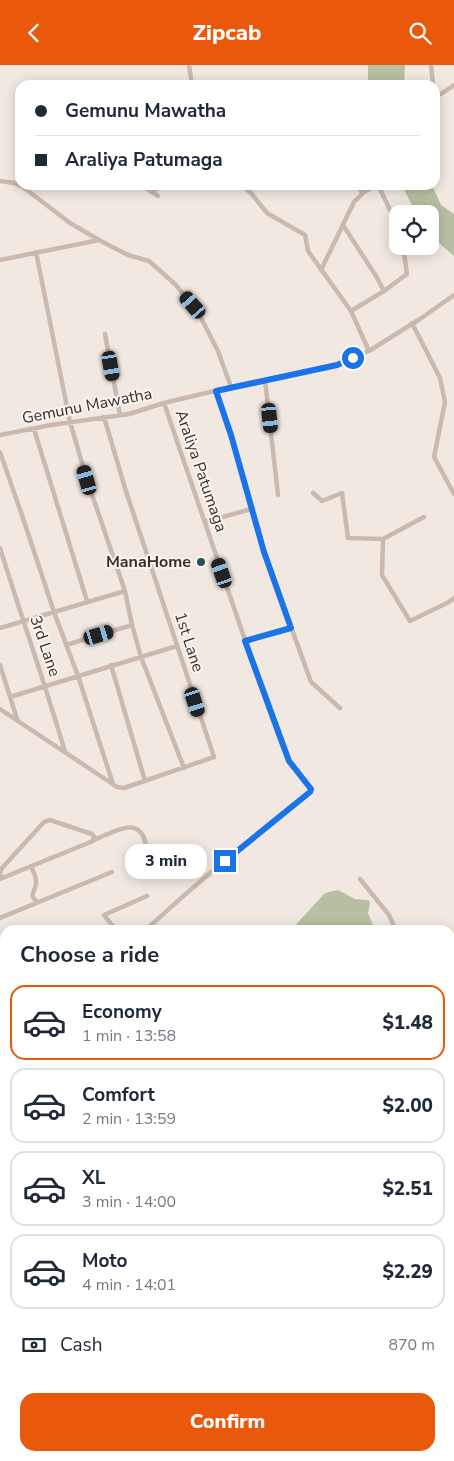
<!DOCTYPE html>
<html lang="en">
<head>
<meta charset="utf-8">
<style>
  body { margin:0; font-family:"Nunito Sans",sans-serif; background:#f2f2f3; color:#1f2937; height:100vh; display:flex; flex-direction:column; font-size:19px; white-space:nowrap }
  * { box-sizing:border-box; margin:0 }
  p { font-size:16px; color:#747a83 }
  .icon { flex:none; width:28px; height:28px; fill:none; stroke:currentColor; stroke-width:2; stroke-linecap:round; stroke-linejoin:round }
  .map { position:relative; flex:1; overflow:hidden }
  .panel { position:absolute; left:0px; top:860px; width:455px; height:536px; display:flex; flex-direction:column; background:#fff; border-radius:15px 15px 0 0; box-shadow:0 2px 12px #0003 }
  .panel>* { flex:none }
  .hud { position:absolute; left:15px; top:15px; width:425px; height:110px; border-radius:15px; box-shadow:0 2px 12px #0003; display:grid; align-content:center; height:110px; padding:0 20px; background:#fff }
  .tools { position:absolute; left:389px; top:140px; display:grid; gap:10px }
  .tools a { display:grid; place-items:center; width:50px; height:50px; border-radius:10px; background:#fff; box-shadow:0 2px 12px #0003; font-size:25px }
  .end { position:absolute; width:22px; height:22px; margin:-11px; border:6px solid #1a73e8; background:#fff; box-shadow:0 0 0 2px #fff }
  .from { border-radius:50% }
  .bubble { position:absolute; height:35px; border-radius:15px; background:#fff; box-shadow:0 2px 12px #0003; font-size:16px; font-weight:800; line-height:35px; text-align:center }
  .car { position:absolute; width:15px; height:30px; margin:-15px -8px; border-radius:6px; box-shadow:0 0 4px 1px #0007; background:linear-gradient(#222 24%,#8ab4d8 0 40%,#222 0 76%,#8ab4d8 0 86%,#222 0) }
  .hud b { display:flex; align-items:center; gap:18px; height:48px; font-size:19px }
  .hud b+b { border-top:1px solid #e0e1e3 }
  .hud i { width:12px; height:12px; background:#1f2937 }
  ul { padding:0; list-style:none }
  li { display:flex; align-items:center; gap:15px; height:75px; margin:0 10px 8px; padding:0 10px; border:2px solid #e0e1e3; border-radius:15px }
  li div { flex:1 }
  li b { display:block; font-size:19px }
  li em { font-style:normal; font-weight:800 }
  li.selected { border-color:#ea580c }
  li>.icon { width:45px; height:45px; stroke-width:1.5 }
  h2 { padding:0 20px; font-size:22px; line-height:60px }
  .pay { display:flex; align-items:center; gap:12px; height:55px; padding:0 20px; font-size:19px }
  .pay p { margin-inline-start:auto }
  .primary-button { display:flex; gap:10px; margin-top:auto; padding:10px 20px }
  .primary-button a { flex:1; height:58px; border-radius:15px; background:#ea580c; color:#fff; font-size:20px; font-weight:800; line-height:58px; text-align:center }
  header { display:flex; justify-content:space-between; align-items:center; height:65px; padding:0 20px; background:#ea580c; color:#fff; font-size:22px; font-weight:800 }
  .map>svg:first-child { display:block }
</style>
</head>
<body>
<header><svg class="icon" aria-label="back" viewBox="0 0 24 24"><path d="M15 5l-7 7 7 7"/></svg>Zipcab<svg class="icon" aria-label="search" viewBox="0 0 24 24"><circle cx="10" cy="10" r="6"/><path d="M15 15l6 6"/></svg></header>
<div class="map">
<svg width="454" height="1396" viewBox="0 0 454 1396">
  <rect width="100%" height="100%" fill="#f1e9e1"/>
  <path fill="#b7c0a2" d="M368,0H405L404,20H368Z
    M402,120H432L441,140L454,149V191L430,170V149H416Z
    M338,825L355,834L369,835L370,839L368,848L375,865H291L324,829L329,827Z
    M450,959L454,960V1091L450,1088Z"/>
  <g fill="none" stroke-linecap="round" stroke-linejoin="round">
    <path stroke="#c9b9ae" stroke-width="4.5" d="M189,0L192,20
      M431,0L433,20
      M435,30L441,29L454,20
      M0,116L14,118L23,122L70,158L99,175L128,190L149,196L175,219L198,247L218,286L231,322
      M141,120L158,131
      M242,120L251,128L267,148L305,170L308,186L351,246
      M357,120L361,126L364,127L376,120
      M378,120L392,149L398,165
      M151,126L168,120
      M343,160L376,211L384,226
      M36,187L70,357L87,415L125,526L132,560L141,592L184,703
      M0,195L99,175
      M321,205L354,137L364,127
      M412,258L440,313L445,337L434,392L454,429
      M105,269L120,350
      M369,286L351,246L384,226L407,209L403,181
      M265,315L278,430
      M216,326L231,370L264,487L311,617L340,643
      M34,364L87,536
      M0,370L51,360L129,349L164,338L231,322L337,300L369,286L423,252L454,230
      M0,387L25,459L54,547L78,611L113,719
      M313,428L322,436L342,428L348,473L383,474
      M424,452L383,474L382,510L410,556L449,537L454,533
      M205,457L251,444
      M0,483C21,551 45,618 65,687
      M0,563L125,526
      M245,576L291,563
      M66,580L132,560
      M0,600L17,654
      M111,600L145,716
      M10,632L177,581
      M0,644L117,722L124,723L214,692L125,423L104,352
      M94,775C114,767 140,749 146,780
      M31,801C33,806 37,813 36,818C36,827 27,830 38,837
      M0,814L93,776L94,771L92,769L50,755L44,757L2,803L0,808L2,813
      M360,814L389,850L396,865
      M0,853L112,807
      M116,865L104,850L147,831
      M146,865C198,816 254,771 310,727L311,724L289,696L279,672L258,613L164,338
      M450,955H454
      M450,996H454
      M450,1065H454
      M0,1094L5,1092
      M450,1095L454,1098
      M450,1128H452
      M450,1304C454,1314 452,1326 454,1337
      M450,1382L454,1379
      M165,1391L168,1396
      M383,1391H401
      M131,1396L137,1391
      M211,1396L216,1392
      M242,1396L248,1391
      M291,1396V1391
      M329,1396V1391
      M359,1396V1391"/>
    <path stroke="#78665e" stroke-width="8" d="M0,955L5,963
      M450,1310L454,1309"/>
  </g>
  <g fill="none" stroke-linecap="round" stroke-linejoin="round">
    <path stroke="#1a73e8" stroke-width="6" d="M225,796L310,727L311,724L289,696L245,576L291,563L264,487L231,370L216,326L337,300L353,293"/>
  </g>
  <circle fill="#245556" stroke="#f9f3ed" stroke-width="2" cx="201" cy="497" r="5"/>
  <g text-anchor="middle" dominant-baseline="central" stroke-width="4" stroke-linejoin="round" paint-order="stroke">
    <g font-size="16" fill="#382f2c" stroke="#f9f3ed">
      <text transform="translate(87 341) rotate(-11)">Gemunu Mawatha</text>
      <text transform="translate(201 406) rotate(71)">Araliya Patumaga</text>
      <text transform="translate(189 577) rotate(72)">1st Lane</text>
      <text transform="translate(45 581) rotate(71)">3rd Lane</text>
    </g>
    <g font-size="16" font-weight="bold" fill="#382f2c" stroke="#f9f3ed" text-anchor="end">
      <text x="191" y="497">ManaHome</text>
    </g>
  </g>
</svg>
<div class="tools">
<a><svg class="icon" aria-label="locate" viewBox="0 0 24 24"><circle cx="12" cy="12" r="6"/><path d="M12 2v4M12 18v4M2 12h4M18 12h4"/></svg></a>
</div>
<i class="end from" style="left:353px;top:293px"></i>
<i class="end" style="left:225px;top:796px"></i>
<div class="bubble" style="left:125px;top:779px;width:82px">3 min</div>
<i class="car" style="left:193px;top:240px;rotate:319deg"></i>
<i class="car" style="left:111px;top:301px;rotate:170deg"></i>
<i class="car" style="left:270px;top:353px;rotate:174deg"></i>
<i class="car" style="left:87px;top:415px;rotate:344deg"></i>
<i class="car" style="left:222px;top:508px;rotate:341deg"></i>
<i class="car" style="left:99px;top:570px;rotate:73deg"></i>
<i class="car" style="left:195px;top:637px;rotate:162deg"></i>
<div class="hud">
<b><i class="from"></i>Gemunu Mawatha</b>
<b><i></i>Araliya Patumaga</b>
</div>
<section class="panel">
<h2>Choose a ride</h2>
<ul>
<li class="selected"><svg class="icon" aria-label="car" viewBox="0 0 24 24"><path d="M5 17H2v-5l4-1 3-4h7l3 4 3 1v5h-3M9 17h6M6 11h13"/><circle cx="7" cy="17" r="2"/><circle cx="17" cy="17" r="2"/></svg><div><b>Economy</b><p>1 min · 13:58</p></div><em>$1.48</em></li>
<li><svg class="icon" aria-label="car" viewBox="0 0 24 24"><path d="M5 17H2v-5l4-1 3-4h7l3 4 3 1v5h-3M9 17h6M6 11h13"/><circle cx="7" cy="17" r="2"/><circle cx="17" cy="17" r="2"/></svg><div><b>Comfort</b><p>2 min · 13:59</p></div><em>$2.00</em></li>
<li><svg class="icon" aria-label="car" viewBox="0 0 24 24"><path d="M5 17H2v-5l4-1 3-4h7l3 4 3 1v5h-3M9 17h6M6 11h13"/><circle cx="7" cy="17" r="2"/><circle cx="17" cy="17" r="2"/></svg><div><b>XL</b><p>3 min · 14:00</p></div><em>$2.51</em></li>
<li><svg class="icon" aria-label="car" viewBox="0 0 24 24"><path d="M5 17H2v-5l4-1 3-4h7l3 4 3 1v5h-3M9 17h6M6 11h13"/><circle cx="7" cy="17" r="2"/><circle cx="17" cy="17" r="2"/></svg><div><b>Moto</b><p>4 min · 14:01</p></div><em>$2.29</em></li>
</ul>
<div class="pay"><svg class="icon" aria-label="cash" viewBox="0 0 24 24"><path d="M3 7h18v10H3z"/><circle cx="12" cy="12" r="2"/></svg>Cash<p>870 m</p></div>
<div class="primary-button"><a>Confirm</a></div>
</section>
</div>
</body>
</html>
